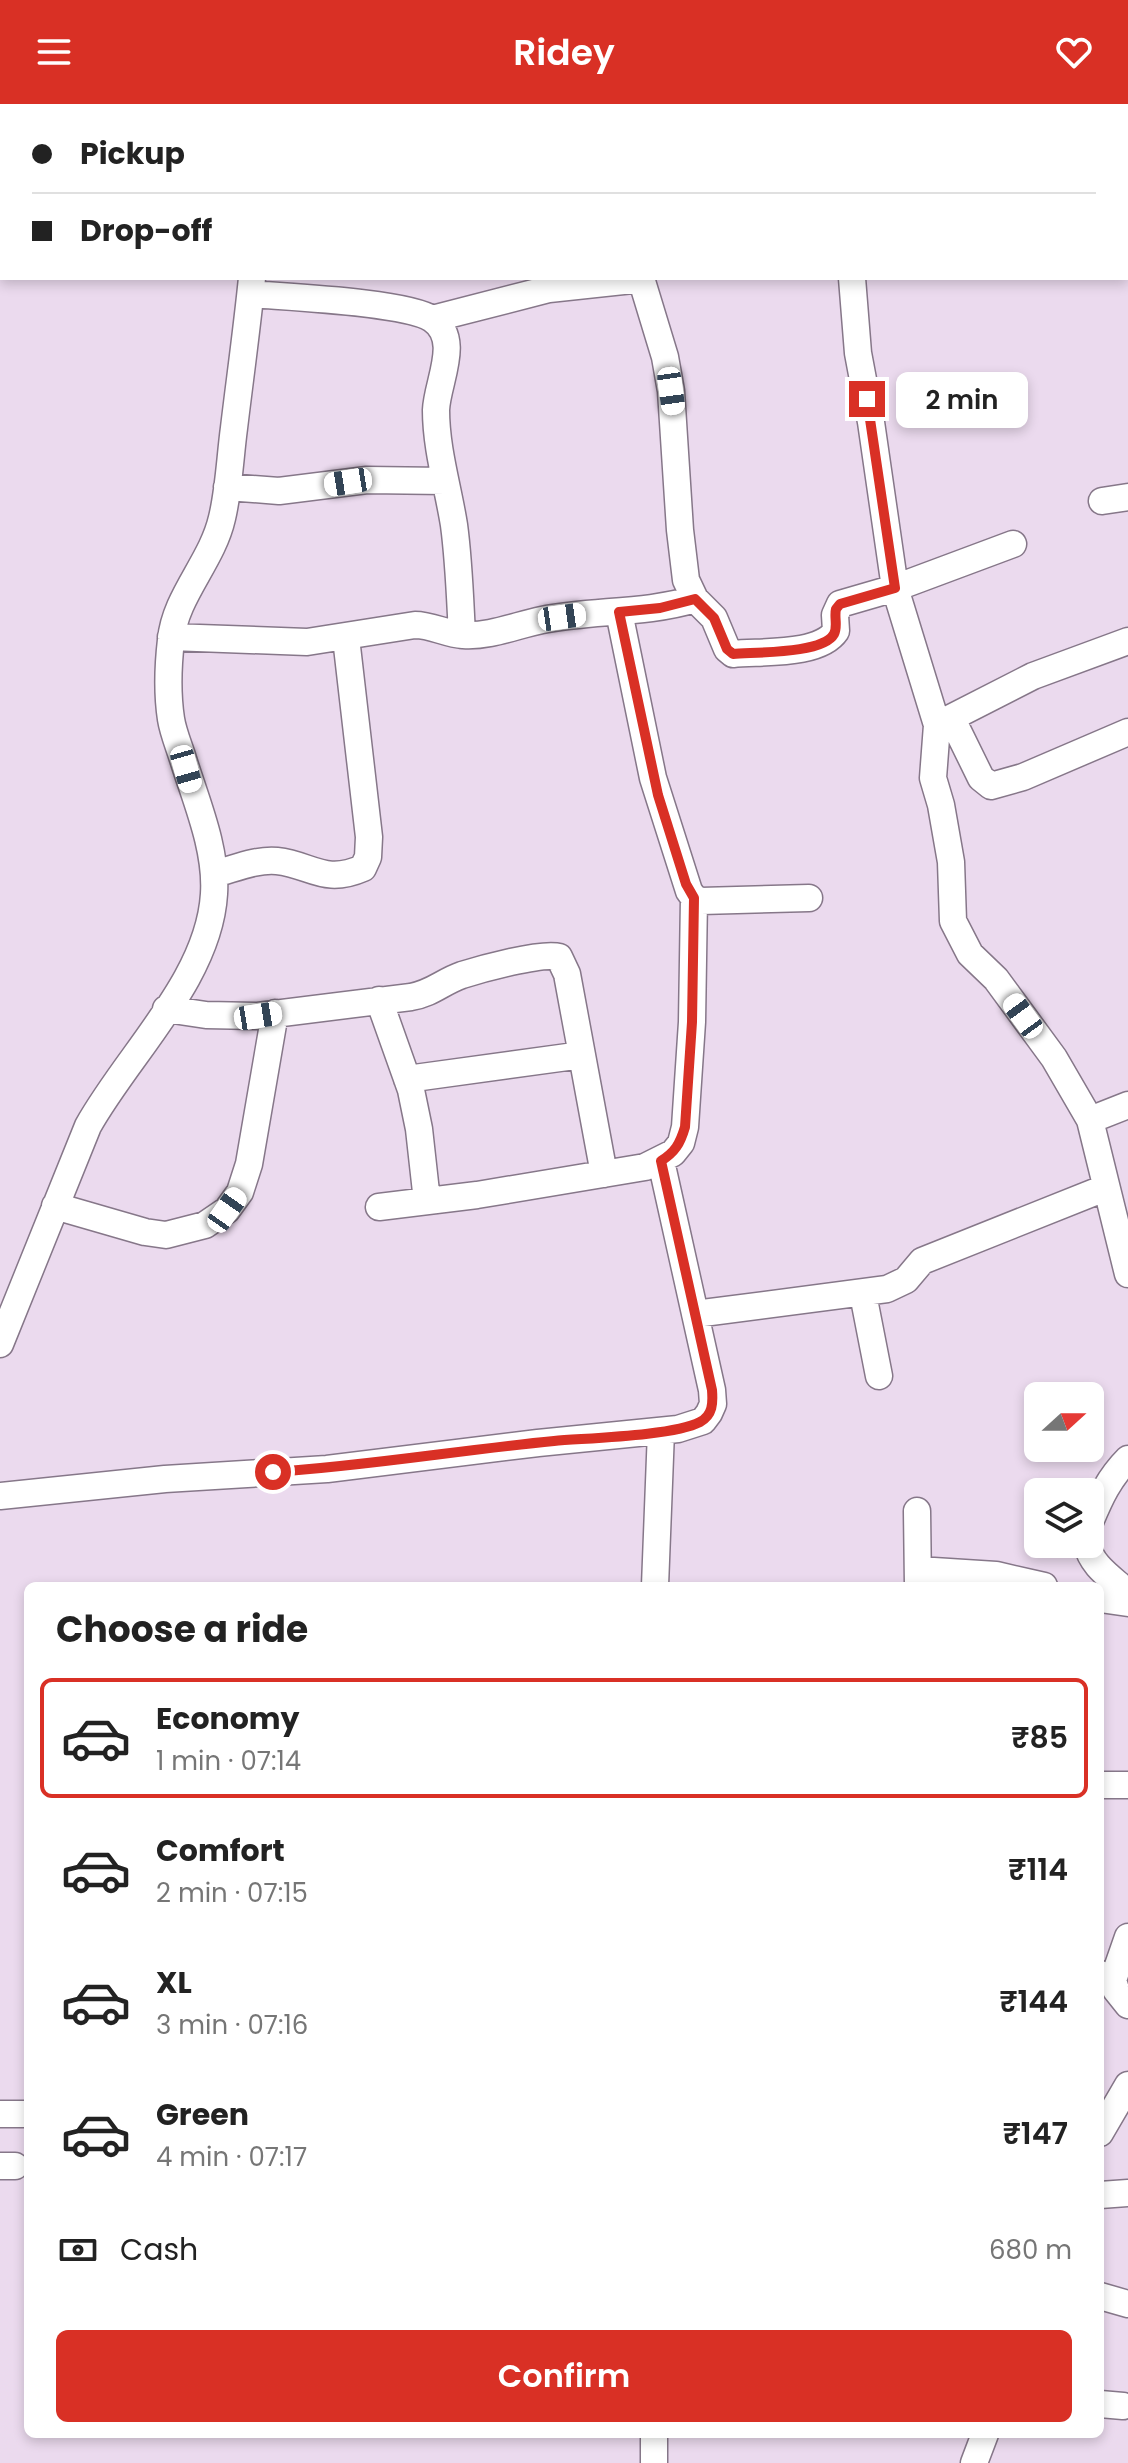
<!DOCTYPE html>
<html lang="en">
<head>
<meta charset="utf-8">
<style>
  body { margin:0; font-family:Poppins,sans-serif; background:#f6f6f6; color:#222; height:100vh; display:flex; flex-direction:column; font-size:30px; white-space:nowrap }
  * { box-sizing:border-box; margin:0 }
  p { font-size:26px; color:#767676 }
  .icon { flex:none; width:44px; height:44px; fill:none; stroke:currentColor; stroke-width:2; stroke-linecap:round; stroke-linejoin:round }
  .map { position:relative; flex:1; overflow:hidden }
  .drawer { position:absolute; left:24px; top:1478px; width:1080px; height:856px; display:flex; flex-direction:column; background:#fff; border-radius:12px; box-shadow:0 4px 12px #0003 }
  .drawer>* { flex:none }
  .hud { position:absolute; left:0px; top:0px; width:1128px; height:176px; box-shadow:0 4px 12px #0003; display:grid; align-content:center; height:176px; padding:0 32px; background:#fff }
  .needle { width:52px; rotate:69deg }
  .fabs { position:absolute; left:1024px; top:1278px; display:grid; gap:16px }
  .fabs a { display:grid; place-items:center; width:80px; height:80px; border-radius:12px; background:#fff; box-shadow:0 4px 12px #0003; font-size:40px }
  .end { position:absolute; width:36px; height:36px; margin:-18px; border:10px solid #d93025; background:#fff; box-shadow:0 0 0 4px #fff }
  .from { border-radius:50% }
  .bubble { position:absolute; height:56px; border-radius:12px; background:#fff; box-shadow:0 4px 12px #0003; font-size:26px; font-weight:600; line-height:56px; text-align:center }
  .car { position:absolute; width:24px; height:48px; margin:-24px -12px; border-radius:10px; box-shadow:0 0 6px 2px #0007; background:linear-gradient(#fff 24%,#345 0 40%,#fff 0 76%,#345 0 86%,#fff 0) }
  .hud b { display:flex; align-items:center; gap:28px; height:76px; font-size:30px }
  .hud b+b { border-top:2px solid #e0e0e0 }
  .hud i { width:20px; height:20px; background:#222 }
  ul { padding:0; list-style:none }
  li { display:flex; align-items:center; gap:24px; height:120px; margin:0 16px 12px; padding:0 16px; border:4px solid transparent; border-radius:12px }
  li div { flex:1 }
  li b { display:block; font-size:30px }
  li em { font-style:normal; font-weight:600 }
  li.active { border-color:#d93025 }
  li>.icon { width:72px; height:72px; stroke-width:1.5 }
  h2 { padding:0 32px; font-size:36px; line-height:96px }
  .pay { display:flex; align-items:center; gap:20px; height:88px; padding:0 32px; font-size:30px }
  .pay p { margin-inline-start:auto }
  .button { display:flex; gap:16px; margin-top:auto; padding:16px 32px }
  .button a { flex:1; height:92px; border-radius:12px; background:#d93025; color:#fff; font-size:32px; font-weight:600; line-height:92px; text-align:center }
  header { display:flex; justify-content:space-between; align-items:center; height:104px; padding:0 32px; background:#d93025; color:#fff; font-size:36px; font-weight:600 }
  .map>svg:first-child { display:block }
</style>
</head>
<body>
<header><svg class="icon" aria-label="menu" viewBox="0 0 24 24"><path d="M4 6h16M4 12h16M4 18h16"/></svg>Ridey<svg class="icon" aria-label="heart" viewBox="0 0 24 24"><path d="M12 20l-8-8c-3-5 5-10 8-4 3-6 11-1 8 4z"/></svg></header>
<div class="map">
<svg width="1128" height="2359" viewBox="0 0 1128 2359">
  <rect width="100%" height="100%" fill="#ebdaee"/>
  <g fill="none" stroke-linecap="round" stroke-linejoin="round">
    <defs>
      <path id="minor" d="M124,0L127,2
        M952,0L956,2
        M344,2L346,0
        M527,2V0
        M641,2V0
        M859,2V0
        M1126,22H1128
        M641,174L665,253L671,287L680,426L686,476L695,495L714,514L727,545L733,550C761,547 819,552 836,527L835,511L840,500L895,484L1013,440
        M852,174L858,249L871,318L895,484L937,621L933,674L941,701L951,758L953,817L970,850L996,875L1054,954L1090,1016L1128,1170
        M251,190C286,193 407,198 432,215C462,235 437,278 436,306C436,345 448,383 454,421C459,458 460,494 462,531
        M432,215L549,185L642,175
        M227,383L279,387L367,376L445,377
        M1102,397L1128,393
        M619,508L653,674L689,787L694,794L701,797L809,794
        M171,533L307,538L415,521C432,521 446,530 463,531C489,533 517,521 542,516C593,506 645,510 695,495
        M952,615L981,674L991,682L1023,673L1128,628
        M937,621L1033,572L1128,537
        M214,770C234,765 256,755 277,757C312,761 324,781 363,764L368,753L369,733L346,534
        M379,896L411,986L419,1025L427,1097
        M166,905L206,911L258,912L411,893C433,889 442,878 462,871C481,865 542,848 559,853L567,870L604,1070
        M407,975L582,951
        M1090,1016L1128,1001
        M55,1102L145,1128L166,1131L205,1121L227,1106L240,1088L249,1060L275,909
        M379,1103L477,1091L645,1063L673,1049L681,1039L685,1023L692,918L694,794
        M863,1190L879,1272
        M695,1210L887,1185L906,1176L922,1157L1105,1084
        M0,1240L88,1022C128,950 209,875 214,790C217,745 196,697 183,655C179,642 173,628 171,615C167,589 168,562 171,536C175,492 212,458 222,414C229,385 230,354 234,324C240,274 247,224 252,174
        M0,1392L165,1375L327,1365L538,1339L678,1325L703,1317L709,1309L713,1300L712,1286L661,1057
        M917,1407L918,1482
        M1090,1418C1100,1394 1109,1374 1128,1355
        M1087,1440C1091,1462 1112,1474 1128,1489
        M918,1466L996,1471L1044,1482
        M655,1482L661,1327
        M1100,1495L1128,1499
        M1100,1681H1128
        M1100,1870L1113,1876L1116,1886L1128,1901
        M1113,1876L1128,1833
        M0,2010H28
        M1100,2029L1128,1981
        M0,2062H15
        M1100,2091L1128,2089
        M1100,2192L1128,2200
        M1100,2300L1123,2302
        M654,2330V2359
        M974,2359L985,2330"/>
    </defs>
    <use href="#minor" stroke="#867789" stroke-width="29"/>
    <use href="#minor" stroke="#fff" stroke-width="26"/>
  </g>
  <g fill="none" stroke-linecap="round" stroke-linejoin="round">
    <path stroke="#d93025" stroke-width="10" d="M273,1368C367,1362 460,1346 554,1337C588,1334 673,1332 700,1318C713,1311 713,1299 712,1286L661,1057C675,1048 680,1040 685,1023L692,918L694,794L686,780L658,691L619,508L660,504L695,495L714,514L727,545L733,550C755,548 823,550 834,530C838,523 834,513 836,505L840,500L895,484L867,295"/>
  </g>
</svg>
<div class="fabs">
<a><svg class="needle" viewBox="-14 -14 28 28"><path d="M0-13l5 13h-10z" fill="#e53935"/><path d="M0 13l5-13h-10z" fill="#767676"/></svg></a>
<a><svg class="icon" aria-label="layers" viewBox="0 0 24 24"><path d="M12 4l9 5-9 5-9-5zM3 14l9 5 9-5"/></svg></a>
</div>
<i class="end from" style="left:273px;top:1368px"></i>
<i class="end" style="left:867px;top:295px"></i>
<div class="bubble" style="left:896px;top:268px;width:132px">2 min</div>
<i class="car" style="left:671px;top:287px;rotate:172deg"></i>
<i class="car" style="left:348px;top:378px;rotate:261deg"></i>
<i class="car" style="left:562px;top:513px;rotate:82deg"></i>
<i class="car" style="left:186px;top:665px;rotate:164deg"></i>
<i class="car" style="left:258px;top:912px;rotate:81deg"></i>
<i class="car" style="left:1023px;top:912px;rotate:324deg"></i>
<i class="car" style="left:227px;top:1106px;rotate:35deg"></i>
<div class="hud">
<b><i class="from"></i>Pickup</b>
<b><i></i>Drop-off</b>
</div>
<section class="drawer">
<h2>Choose a ride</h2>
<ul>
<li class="active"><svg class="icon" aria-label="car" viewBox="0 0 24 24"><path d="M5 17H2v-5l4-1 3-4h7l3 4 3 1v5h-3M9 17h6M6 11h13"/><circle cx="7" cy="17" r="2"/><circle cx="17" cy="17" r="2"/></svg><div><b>Economy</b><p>1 min · 07:14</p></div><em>₹85</em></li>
<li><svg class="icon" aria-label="car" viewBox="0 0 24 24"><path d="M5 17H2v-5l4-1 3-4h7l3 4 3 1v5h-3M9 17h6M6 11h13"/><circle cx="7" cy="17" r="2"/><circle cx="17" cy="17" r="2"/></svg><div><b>Comfort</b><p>2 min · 07:15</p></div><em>₹114</em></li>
<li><svg class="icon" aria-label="car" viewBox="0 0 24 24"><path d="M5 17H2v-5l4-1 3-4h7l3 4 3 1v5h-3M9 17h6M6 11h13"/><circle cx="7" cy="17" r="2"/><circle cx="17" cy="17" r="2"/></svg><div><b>XL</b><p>3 min · 07:16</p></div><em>₹144</em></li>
<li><svg class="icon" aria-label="car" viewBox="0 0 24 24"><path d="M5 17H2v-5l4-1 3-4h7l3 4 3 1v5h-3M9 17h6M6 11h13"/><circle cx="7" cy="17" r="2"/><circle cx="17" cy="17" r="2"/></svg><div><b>Green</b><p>4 min · 07:17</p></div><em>₹147</em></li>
</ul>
<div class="pay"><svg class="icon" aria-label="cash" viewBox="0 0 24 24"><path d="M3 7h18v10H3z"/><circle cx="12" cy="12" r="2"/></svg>Cash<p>680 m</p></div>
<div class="button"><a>Confirm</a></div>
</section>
</div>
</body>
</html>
